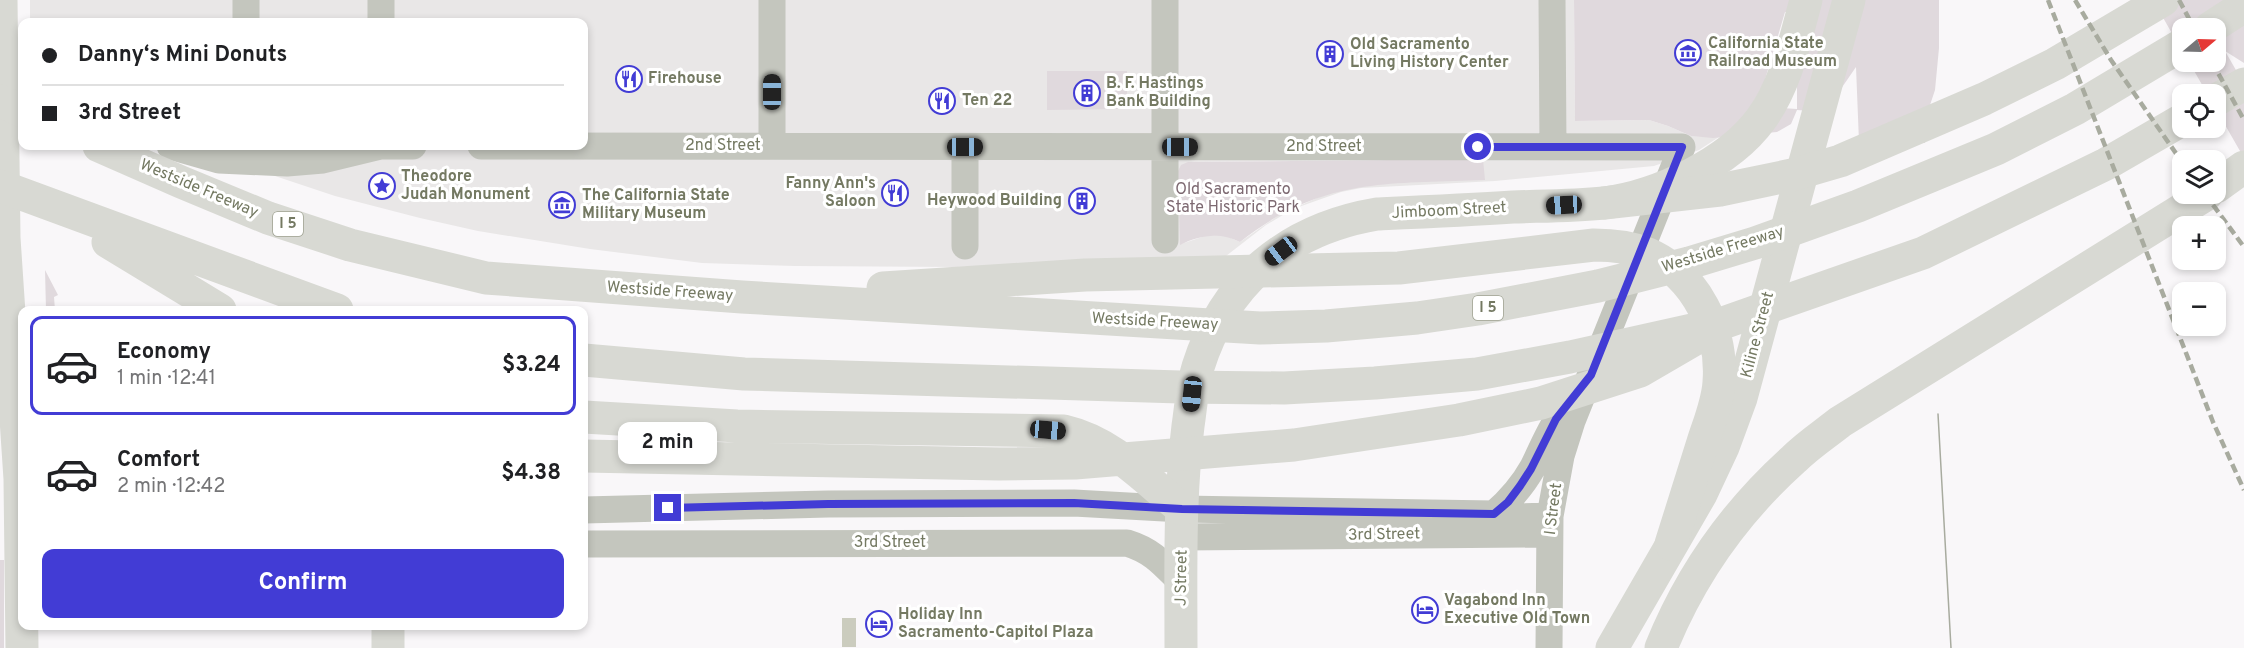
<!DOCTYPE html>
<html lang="en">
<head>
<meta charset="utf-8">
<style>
  body { margin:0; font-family:Overpass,sans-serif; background:#f6f6f6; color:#202124; height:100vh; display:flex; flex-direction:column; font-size:22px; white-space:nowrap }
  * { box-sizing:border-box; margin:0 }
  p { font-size:20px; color:#757577 }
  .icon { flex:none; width:33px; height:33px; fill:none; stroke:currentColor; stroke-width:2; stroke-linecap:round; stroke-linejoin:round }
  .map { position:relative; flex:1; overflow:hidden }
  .drawer { position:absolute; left:18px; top:306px; width:570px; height:324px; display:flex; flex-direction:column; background:#fff; border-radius:12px; box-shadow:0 3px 9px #0003 }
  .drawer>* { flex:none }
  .hud { position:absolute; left:18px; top:18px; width:570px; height:132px; border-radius:12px; box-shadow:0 3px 9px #0003; display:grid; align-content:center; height:132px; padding:0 24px; background:#fff }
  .needle { width:39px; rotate:71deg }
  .controls { position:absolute; left:2172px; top:18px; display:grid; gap:12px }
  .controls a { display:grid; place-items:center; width:54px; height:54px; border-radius:12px; background:#fff; box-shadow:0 3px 9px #0003; font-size:30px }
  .end { position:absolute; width:27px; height:27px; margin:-14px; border:8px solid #423cd5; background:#fff; box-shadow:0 0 0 3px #fff }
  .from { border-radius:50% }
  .bubble { position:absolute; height:42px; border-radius:12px; background:#fff; box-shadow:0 3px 9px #0003; font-size:20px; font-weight:700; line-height:42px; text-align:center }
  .car { position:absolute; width:18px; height:36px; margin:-18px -9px; border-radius:8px; box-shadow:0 0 4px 2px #0007; background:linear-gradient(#222 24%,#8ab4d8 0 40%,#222 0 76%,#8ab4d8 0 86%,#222 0) }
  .hud b { display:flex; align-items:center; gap:21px; height:57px; font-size:22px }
  .hud b+b { border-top:2px solid #e0e0e0 }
  .hud i { width:15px; height:15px; background:#202124 }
  ul { padding:10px 0 0; list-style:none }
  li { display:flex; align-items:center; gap:18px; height:99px; margin:0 12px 9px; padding:0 12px; border:3px solid transparent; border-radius:12px }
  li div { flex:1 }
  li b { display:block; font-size:22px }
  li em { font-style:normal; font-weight:700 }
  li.on { border-color:#423cd5 }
  li>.icon { width:54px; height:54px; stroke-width:1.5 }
  .primary-button { display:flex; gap:12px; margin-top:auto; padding:12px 24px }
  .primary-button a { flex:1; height:69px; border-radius:12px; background:#423cd5; color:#fff; font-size:24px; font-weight:700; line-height:69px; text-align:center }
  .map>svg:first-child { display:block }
</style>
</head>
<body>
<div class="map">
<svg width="2244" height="648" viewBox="0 0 2244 648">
  <rect width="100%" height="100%" fill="#f9f7f9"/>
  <path fill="#e9e7e7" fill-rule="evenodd" d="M30,0H1574L1575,121L1649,120L1668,126L1691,136L1719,137L1699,150L1654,166L1495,181L1361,188L1341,192L1293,209L1266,225L1226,256L957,267L795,266L702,263L590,249L478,231L420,218L335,196L254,169L199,146H584V22H30ZM1482,159L1328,193L1279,215L1240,242L1226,236L1208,235L1181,244L1188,162Z"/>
  <path fill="#e0d9dd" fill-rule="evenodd" d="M1574,0H1939V48L1935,90L1927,114L1925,143L1859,142L1856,67L1825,112L1797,110L1791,124L1777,132L1713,138L1691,136L1668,126L1649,120L1575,121ZM1797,11V109L1751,106L1764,83L1785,12Z
    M2153,0H2228L2244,14V63L2225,51L2244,84V158L2189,62H2216V28H2182V51Z
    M1047,71H1127V109L1047,110Z
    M1483,159L1485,180C1387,184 1322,177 1240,242C1220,232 1200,235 1180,245L1178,171L1181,165L1188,162Z
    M45,270L58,295L54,297L55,310H46Z
    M0,560H4V648H0Z"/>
  <path fill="#cbccbe" d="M842,618H856V647H842Z"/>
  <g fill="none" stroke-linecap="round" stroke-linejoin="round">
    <path stroke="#c4c6be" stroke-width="27" d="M246,0V22
      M381,0V22
      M772,0V146
      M1165,0V240
      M1552,0L1553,147
      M170,146L219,160L287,163L323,160L381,146H413
      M481,146L1682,147L1572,421L1561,456L1550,516L1549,648
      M965,246V147
      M584,510L828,504L1074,503L1182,509L1494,514L1517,517L1550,516
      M1494,514C1510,500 1523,485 1533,467C1543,447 1551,426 1564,409
      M1182,537L1539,534
      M584,544L1127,543C1153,551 1163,564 1182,583"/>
    <path stroke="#d8d9d3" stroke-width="33" d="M1,0L4,238L20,479L22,648
      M388,626V648
      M1181,648C1181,574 1179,499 1188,426C1191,406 1192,386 1198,367C1225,281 1288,229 1377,214C1422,212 1468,210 1513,207C1543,206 1574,206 1604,203C1658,196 1729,163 1761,119C1786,85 1795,40 1806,0
      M1612,648L1701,494L1723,447L1741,398L1849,0"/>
    <path stroke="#d8d9d3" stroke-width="33" d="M2210,28L2244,6
      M2216,100L2244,84
      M0,101L22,111
      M99,146L181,182L268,218L350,245L486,278L742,297L1260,328L1326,326L1417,318L1478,309L1598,286L1689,263L1755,243L1858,206L1996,149L2075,109L2182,45
      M0,186L337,310
      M2216,187L2244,167
      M1604,203L1720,190L1792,175L1840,161L1984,99L2055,64L2163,0
      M108,242L220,310
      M883,288L1085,275L1399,268L1594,245C1612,245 1631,247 1648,254C1696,275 1723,331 1719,382C1718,401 1710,421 1704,439C1693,474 1682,509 1671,544
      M584,360L744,374L1180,387L1284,388L1375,383L1477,374L1570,357L1723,323L1923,253L2106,164L2182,120
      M584,417L737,426L1064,431C1112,442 1145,479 1182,509
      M584,456L999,464L1075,463L1294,445L1459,420L1541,403L1640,371L1695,339
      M1661,648C1690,576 1736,511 1794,459C1808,445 1825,434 1840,422L2207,194"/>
    <path stroke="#a8ab9f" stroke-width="1.5" d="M1938,414L1951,648"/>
    <path stroke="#a8ab9f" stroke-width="4.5" stroke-dasharray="9 4.5" stroke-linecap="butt" d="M2048,0L2213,422L2244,490
      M2075,0L2111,60L2182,162
      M2179,0L2194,28
      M2212,62L2244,120
      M2205,194L2244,247"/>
  </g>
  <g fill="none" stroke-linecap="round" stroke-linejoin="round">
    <path stroke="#423cd5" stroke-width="8" d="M668,508L828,504L1074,503L1182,509L1494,514L1508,502L1520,486L1531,469L1556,419L1591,375L1682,147H1478"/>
  </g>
  <defs>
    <symbol id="museum-ring" viewBox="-11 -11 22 22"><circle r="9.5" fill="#fff" stroke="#423cd5" stroke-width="1.5"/><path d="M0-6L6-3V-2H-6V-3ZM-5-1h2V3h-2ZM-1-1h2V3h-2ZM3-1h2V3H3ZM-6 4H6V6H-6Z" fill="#423cd5"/></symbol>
    <symbol id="building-ring" viewBox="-11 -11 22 22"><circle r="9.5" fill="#fff" stroke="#423cd5" stroke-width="1.5"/><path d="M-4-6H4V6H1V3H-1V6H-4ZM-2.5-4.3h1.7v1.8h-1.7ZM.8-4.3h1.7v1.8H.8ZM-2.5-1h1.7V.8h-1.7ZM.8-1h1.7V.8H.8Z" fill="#423cd5"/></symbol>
    <symbol id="restaurant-ring" viewBox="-11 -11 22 22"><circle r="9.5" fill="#fff" stroke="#423cd5" stroke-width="1.5"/><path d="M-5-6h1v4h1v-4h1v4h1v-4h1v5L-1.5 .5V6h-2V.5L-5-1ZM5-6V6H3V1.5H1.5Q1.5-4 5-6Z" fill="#423cd5"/></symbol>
    <symbol id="sight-ring" viewBox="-11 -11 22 22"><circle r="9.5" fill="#fff" stroke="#423cd5" stroke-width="1.5"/><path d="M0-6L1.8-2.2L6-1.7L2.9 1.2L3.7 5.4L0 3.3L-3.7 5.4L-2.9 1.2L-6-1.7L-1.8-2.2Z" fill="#423cd5"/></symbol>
    <symbol id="hotel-ring" viewBox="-11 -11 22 22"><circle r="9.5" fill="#fff" stroke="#423cd5" stroke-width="1.5"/><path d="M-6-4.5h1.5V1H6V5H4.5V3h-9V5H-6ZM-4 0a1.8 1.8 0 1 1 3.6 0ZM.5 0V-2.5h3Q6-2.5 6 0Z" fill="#423cd5"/></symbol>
  </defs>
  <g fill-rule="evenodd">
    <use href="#museum-ring" x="1673" y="38" width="30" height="30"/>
    <use href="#building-ring" x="1315" y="39" width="30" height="30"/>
    <use href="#restaurant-ring" x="614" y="64" width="30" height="30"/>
    <use href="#building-ring" x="1072" y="78" width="30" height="30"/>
    <use href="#restaurant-ring" x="927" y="86" width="30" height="30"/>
    <use href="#sight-ring" x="367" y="171" width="30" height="30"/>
    <use href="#restaurant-ring" x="880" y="178" width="30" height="30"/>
    <use href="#building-ring" x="1067" y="186" width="30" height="30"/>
    <use href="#museum-ring" x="547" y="190" width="30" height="30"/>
    <use href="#hotel-ring" x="1410" y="595" width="30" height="30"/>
    <use href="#hotel-ring" x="864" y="609" width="30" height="30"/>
  </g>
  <g text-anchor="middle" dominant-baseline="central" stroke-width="6" stroke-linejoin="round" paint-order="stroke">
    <g fill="#fff" stroke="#9ea191" stroke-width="1.5">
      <rect x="273" y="212" width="30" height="24" rx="4.5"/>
      <rect x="1473" y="296" width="30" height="24" rx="4.5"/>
    </g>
    <g font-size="15" font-weight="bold" fill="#747962">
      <text x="288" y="224">I 5</text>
      <text x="1488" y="308">I 5</text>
    </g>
    <g font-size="16" font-weight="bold" fill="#747962" stroke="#fff" text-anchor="start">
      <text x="1708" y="44">California State<tspan x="1708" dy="18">Railroad Museum</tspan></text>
      <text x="1350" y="45">Old Sacramento<tspan x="1350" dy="18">Living History Center</tspan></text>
      <text x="648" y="79">Firehouse</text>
      <text x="1106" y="84">B. F. Hastings<tspan x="1106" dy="18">Bank Building</tspan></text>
      <text x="962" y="101">Ten 22</text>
      <text x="401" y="177">Theodore<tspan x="401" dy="18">Judah Monument</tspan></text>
      <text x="876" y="184" text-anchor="end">Fanny Ann's<tspan x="876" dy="18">Saloon</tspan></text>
      <text x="582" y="196">The California State<tspan x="582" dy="18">Military Museum</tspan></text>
      <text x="1062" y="201" text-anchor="end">Heywood Building</text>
      <text x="1444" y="601">Vagabond Inn<tspan x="1444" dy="18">Executive Old Town</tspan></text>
      <text x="898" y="615">Holiday Inn<tspan x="898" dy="18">Sacramento-Capitol Plaza</tspan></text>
    </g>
    <g font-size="16" fill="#747962" stroke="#fff">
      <text x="723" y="146">2nd Street</text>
      <text x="1324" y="147">2nd Street</text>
      <text transform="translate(199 189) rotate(23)">Westside Freeway</text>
      <text transform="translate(1449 211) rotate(-3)">Jimboom Street</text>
      <text transform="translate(1723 250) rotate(-17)">Westside Freeway</text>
      <text transform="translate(670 292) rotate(4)">Westside Freeway</text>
      <text transform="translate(1155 322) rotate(3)">Westside Freeway</text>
      <text transform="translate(1758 335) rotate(-75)">Kiline Street</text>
      <text transform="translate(1554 509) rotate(-83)">I Street</text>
      <text transform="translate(1384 535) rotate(-1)">3rd Street</text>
      <text x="890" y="543">3rd Street</text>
      <text transform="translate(1182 578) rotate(-89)">J Street</text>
    </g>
    <g font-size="16" fill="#7d6971" stroke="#fff">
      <text x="1233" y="190">Old Sacramento<tspan x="1233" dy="18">State Historic Park</tspan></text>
    </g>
  </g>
</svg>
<div class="controls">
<a><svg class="needle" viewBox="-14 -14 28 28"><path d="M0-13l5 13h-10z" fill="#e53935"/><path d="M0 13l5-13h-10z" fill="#757577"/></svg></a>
<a><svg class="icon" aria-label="locate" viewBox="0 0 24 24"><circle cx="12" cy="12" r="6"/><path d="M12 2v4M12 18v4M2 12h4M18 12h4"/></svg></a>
<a><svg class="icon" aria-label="layers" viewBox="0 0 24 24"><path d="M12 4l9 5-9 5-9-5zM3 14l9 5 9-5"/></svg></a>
<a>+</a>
<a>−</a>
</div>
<i class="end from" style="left:1478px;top:147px"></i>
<i class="end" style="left:668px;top:508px"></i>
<div class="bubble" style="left:618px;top:422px;width:99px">2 min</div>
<i class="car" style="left:772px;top:92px;rotate:0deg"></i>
<i class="car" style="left:965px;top:147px;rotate:90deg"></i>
<i class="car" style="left:1180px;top:147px;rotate:90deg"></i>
<i class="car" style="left:1564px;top:205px;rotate:267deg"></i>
<i class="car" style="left:1281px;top:251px;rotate:233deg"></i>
<i class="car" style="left:1192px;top:394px;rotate:186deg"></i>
<i class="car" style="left:1048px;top:430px;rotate:95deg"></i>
<div class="hud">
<b><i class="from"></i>Danny‘s Mini Donuts</b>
<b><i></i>3rd Street</b>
</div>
<section class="drawer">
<ul>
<li class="on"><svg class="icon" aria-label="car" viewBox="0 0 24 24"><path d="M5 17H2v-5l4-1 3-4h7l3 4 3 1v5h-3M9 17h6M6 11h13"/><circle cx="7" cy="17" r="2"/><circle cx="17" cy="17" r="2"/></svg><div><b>Economy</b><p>1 min · 12:41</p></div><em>$3.24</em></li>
<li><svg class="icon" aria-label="car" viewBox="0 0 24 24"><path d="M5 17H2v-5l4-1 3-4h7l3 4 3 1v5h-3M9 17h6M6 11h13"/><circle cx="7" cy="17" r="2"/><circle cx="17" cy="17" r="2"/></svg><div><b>Comfort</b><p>2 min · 12:42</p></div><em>$4.38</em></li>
</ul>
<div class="primary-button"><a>Confirm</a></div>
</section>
</div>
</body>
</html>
